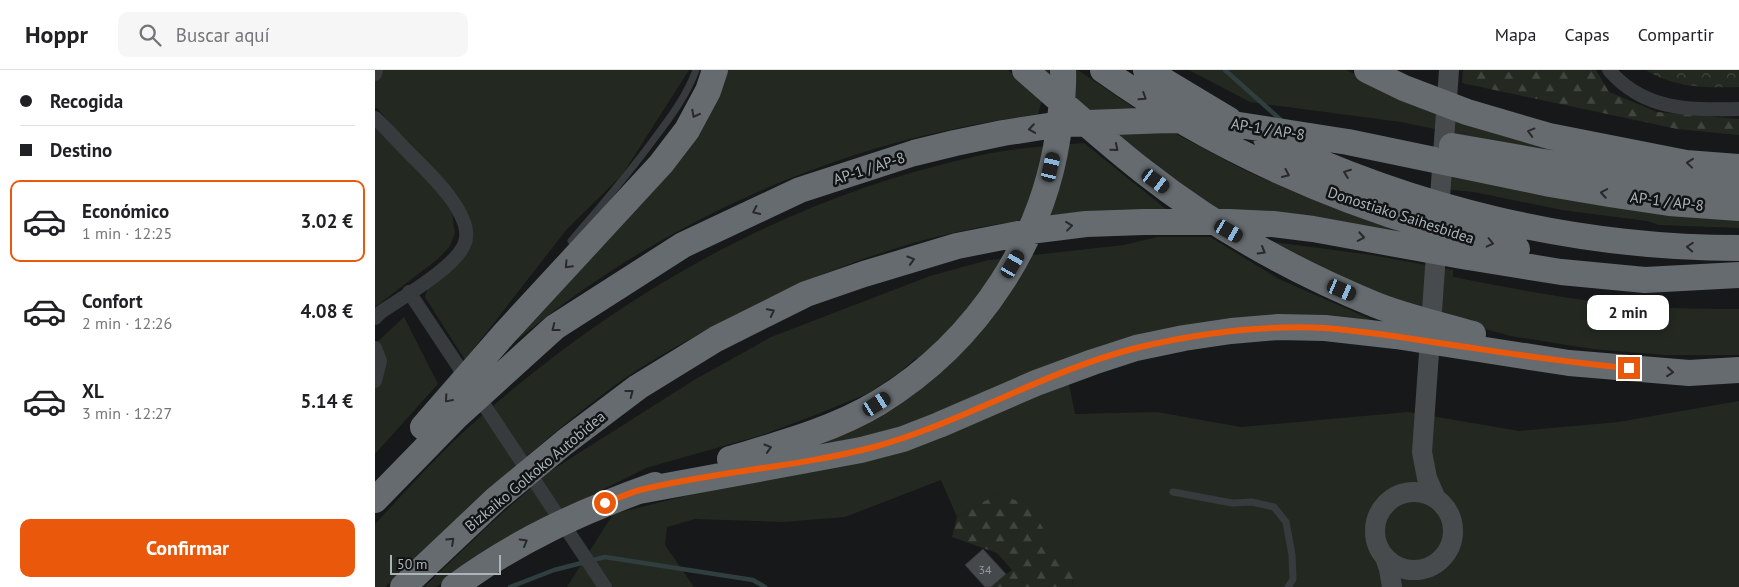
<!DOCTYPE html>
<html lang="es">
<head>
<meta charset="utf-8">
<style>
  body { margin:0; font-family:"PT Sans",sans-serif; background:#f6f6f6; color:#202124; height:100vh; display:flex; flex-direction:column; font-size:19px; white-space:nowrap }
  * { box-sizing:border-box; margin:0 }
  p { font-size:16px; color:#757577 }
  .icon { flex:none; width:28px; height:28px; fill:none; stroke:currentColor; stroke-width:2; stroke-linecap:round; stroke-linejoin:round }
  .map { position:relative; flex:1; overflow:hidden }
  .drawer { display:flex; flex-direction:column; background:#fff; width:375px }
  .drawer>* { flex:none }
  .top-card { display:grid; align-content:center; height:110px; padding:0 20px; background:#fff }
  .scale { position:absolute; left:15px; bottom:12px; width:111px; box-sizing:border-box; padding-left:5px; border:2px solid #aab4b9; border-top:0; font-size:14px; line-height:18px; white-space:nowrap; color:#aab4b9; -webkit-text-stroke:4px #121314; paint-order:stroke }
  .end { position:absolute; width:22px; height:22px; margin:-11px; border:6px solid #ea580c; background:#fff; box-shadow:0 0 0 2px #fff }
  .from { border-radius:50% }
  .bubble { position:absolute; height:35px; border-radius:10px; background:#fff; box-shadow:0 2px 8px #0003; font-size:16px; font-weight:600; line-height:35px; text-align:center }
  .car { position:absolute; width:15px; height:30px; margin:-15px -8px; border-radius:6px; box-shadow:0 0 4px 1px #0007; background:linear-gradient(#222 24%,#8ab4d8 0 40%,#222 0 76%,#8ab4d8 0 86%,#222 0) }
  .top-card b { display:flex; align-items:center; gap:18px; height:48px; font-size:19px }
  .top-card b+b { border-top:1px solid #e0e0e0 }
  .top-card i { width:12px; height:12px; background:#202124 }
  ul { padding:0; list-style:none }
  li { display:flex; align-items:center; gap:15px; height:82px; margin:0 10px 8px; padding:0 10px; border:2px solid transparent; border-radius:10px }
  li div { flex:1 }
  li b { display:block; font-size:19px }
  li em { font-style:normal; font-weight:600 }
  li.active { border-color:#ea580c }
  li>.icon { width:45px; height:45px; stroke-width:1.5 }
  .cta { display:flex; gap:10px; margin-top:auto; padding:10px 20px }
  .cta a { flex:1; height:58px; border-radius:10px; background:#ea580c; color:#fff; font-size:20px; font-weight:600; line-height:58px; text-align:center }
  header { display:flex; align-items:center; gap:30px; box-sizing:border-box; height:70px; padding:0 25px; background:#fff; border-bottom:1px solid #e0e0e0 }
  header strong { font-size:24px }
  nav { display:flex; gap:28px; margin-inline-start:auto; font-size:18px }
  .search { width:350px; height:45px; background:#f6f6f6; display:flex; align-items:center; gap:12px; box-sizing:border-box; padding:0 18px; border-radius:10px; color:#757577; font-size:19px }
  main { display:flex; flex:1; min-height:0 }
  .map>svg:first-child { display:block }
</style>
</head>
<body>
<header>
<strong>Hoppr</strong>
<div class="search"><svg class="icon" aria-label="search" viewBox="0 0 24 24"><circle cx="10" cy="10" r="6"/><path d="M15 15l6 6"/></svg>Buscar aquí</div>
<nav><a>Mapa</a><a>Capas</a><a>Compartir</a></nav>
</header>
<main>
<section class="drawer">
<div class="top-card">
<b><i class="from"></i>Recogida</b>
<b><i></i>Destino</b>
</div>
<ul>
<li class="active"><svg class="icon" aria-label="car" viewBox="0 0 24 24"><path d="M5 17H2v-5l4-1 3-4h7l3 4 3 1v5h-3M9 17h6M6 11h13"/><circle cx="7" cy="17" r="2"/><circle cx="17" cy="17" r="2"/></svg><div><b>Económico</b><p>1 min · 12:25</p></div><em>3.02 €</em></li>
<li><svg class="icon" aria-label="car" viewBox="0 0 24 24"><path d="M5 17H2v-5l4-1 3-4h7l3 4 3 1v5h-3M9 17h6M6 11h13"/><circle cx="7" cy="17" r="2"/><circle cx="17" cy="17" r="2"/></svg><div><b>Confort</b><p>2 min · 12:26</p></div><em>4.08 €</em></li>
<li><svg class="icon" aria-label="car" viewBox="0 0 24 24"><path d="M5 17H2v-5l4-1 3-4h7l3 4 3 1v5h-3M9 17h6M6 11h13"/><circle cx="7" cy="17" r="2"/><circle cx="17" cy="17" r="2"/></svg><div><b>XL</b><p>3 min · 12:27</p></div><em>5.14 €</em></li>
</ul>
<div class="cta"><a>Confirmar</a></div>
</section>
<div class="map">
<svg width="1364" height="517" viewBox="0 0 1364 517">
  <defs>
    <pattern id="forest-firs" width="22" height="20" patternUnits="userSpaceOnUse" patternTransform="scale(1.25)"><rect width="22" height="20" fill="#232921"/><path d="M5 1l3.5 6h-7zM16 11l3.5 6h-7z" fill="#40463f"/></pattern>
    <pattern id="park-crowns" width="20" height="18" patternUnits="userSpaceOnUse" patternTransform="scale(1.25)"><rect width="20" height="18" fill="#232921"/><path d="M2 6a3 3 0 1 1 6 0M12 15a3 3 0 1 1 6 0" fill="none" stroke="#40463f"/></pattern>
  </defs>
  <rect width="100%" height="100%" fill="#171819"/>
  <path fill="#232921" d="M0,0H314L247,105L192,159L90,290L50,227L54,213L93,179L83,130L2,38H0Z
    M353,0H633L667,30L663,44C633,49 603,53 574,60C449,86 324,141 218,213C191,231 165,252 139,272L345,24Z
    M660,0H703L784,55L871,101L930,127L1034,165L835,142Z
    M814,0H971L1012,19L1256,93L1126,73L1026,52L875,32Z
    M0,54L58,115L77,143L80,163L75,176L63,189L0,237Z
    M709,73L791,139C719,140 648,147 578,163C494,182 407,218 332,260C302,276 271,293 243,313C160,374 86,446 10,517H0V454C31,421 61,387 95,356C241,225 410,128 602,86C637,78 673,76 709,73Z
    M1071,103L1364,148V158L1284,155L1272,151L1187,140L1099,122L1068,119Z
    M782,167H835L904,209L1007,254L887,247L535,355L422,383L559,302L541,288L525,302L494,323L438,346L387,365L271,398L157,455L118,478L61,517H49L113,456L174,402L319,310L396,267L555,206L613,190L749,175Z
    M884,170L997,185L1078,200V207C1129,217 1181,227 1233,233C1277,238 1320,239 1364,239V285H1290L1217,279L1136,266L1058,245L1012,230Z
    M29,247L63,314L0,384V278L1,273Z
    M694,314L700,344L782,342L866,357L1033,342L1144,361L1243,352L1364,331V517H697L698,507L624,423L582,447L566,410L470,447L408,452L320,449L292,457L290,475L319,517H192L238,444L343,418Z"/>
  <path fill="url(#forest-firs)" d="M1088,0H1221L1234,22L1282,42L1364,49V65L1302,59L1087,13Z
    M624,423L655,437L698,507L697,517H614L637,500L622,483L577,467L582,447Z"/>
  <path fill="url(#park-crowns)" d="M1271,0H1364V17C1332,18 1299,18 1271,0Z"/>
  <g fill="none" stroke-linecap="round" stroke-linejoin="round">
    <path stroke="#303e3f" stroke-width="4.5" d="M850,0L907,51
      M135,517L179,500L230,487L378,510L390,517"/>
  </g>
  <path fill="#46494c" stroke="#313335" d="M608,479L631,504L616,517H610L590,495Z"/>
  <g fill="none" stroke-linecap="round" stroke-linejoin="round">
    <path stroke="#383b3e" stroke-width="7" d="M196,171C224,138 253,105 279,69C295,48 312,25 321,0
      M798,422L857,433L877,432L899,437L911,452L917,485L918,509L913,517"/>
    <path stroke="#383b3e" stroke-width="14" d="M1234,0C1269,41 1315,40 1364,39
      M0,4L1,0
      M0,48C13,60 25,74 38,87C55,104 102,148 89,175C79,198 28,227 6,242L0,248
      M34,222L230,517
      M0,278L5,291L0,311"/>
    <path stroke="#474b4e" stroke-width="20" d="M1000 461a39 39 0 1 1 78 0a39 39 0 1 1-78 0Z
      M1061,429L1052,408L1047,382L1074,0
      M1010,487L1014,499L1017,517"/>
    <path stroke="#656b6f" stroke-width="26" d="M650,0C689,34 727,69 768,101C839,157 918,201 1001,235C1031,247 1067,255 1098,264
      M728,0C826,70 938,122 1054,157C1083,166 1113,172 1142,179
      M771,0L854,50
      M992,0L1029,18L1092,42L1174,66L1311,93L1363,97
      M891,68C1038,139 1201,178 1364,178
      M1077,76L1168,92L1312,112L1364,114
      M48,357L130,263L286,94L312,60L333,21L340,0
      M355,389C405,374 458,360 503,333C603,272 673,166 685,49C687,33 689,17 688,0
      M264,421L486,380L528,369L564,355L661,313L718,292L761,278L809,268L856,261L903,257L950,258L1021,266L1194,293L1314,303L1364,300
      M0,430L83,345L180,257L308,175L425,120L539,83L580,73L628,63L686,54L793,50L845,52L973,72L1175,114L1234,124L1294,133L1364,138
      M28,517L121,429L190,372L263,317L341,269L431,224L489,204L582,176L663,160L711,154L769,152H854L898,154L938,159L1087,186L1186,202L1270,210L1364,205
      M79,517C141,471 207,441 280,415"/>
  </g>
  <defs><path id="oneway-chevron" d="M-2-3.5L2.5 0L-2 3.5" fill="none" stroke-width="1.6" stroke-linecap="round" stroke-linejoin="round" transform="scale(1.25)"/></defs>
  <g stroke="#27292b">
    <use href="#oneway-chevron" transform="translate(768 27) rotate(33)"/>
    <use href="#oneway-chevron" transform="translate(320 44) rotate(118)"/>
    <use href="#oneway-chevron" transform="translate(657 59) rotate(172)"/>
    <use href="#oneway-chevron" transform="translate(1156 62) rotate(-165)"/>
    <use href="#oneway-chevron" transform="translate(740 78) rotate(40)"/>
    <use href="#oneway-chevron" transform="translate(1315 93) rotate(-174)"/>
    <use href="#oneway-chevron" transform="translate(972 103) rotate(-159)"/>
    <use href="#oneway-chevron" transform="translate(911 104) rotate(24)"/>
    <use href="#oneway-chevron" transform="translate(1229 123) rotate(-170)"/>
    <use href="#oneway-chevron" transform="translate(381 141) rotate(155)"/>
    <use href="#oneway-chevron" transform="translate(694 156) rotate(-7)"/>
    <use href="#oneway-chevron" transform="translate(986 167) rotate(10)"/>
    <use href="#oneway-chevron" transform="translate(1115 173) rotate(13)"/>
    <use href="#oneway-chevron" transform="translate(1315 177) rotate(-176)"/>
    <use href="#oneway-chevron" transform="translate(887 181) rotate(30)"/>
    <use href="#oneway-chevron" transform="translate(536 190) rotate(-17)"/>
    <use href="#oneway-chevron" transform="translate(193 195) rotate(133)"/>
    <use href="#oneway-chevron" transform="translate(396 242) rotate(-27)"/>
    <use href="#oneway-chevron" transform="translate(180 258) rotate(142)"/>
    <use href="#oneway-chevron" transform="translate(1295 302) rotate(5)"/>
    <use href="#oneway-chevron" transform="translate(255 323) rotate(-37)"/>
    <use href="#oneway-chevron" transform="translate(73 329) rotate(131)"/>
    <use href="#oneway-chevron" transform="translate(393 378) rotate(-17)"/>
    <use href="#oneway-chevron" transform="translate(76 471) rotate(-43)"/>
    <use href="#oneway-chevron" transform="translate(149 472) rotate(-30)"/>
  </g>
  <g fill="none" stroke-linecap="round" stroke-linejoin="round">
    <path stroke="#ea580c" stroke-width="6" d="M230,433C242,429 253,423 265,420C342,401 423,397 499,377C589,352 670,301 761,278C823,263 887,255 950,258C990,261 1031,268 1071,274C1132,283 1192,293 1254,298"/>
  </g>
  <g text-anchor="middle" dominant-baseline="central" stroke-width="5" stroke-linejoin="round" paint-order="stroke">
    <g font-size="12" fill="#91999e">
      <text x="610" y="499">34</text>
    </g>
    <g font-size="15" fill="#aab4b9" stroke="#121314">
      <text transform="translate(893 59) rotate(9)">AP-1 / AP-8</text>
      <text transform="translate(494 98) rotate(-18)">AP-1 / AP-8</text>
      <text transform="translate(1292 131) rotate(7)">AP-1 / AP-8</text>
      <text transform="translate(1026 145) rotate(18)">Donostiako Saihesbidea</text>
      <text transform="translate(160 401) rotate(-40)">Bizkaiko Golkoko Autobidea</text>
    </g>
  </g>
</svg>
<div class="scale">50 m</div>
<i class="end from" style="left:230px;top:433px"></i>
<i class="end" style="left:1254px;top:298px"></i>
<div class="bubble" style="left:1212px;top:225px;width:82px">2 min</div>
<i class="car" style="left:676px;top:97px;rotate:13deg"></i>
<i class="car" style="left:781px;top:111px;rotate:126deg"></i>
<i class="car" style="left:854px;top:161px;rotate:120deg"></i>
<i class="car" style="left:638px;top:194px;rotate:30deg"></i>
<i class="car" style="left:967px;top:220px;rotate:113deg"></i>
<i class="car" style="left:502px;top:334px;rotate:57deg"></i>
</div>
</main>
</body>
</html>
